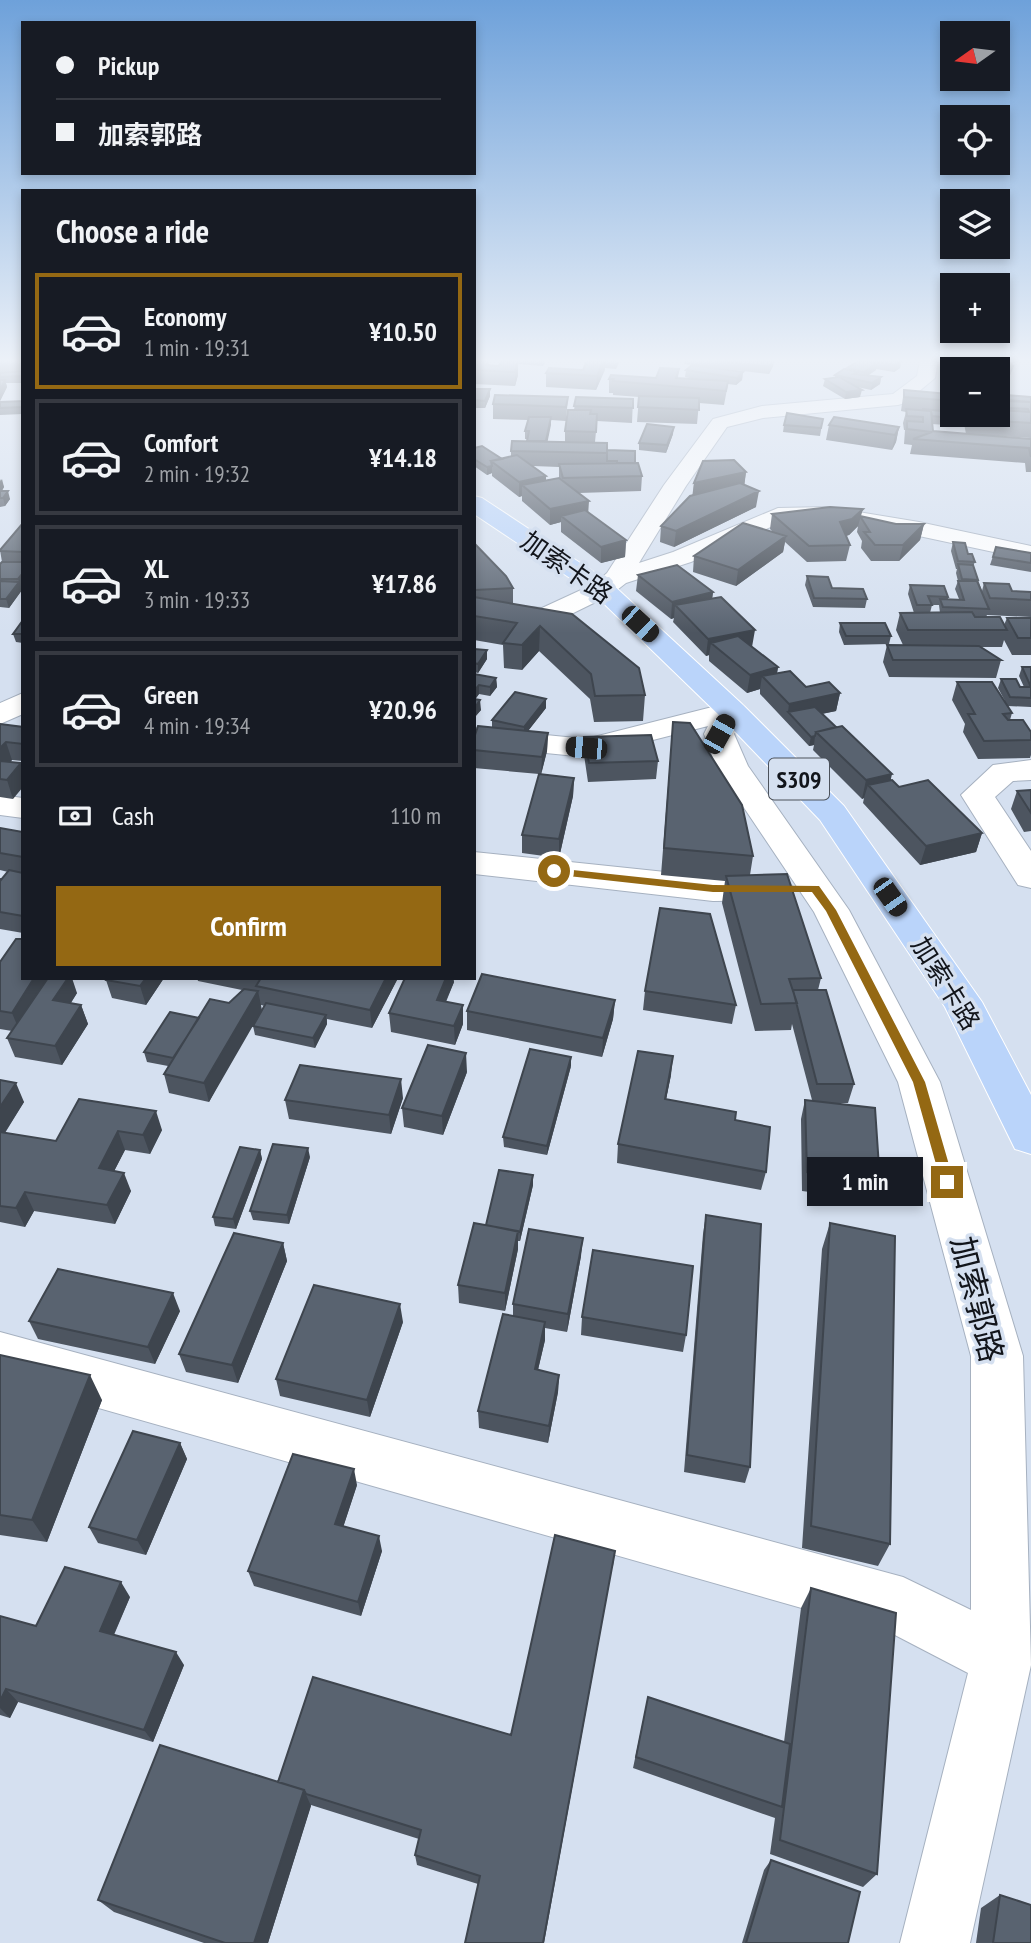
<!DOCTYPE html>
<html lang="en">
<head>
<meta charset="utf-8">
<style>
  body { margin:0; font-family:"PT Sans Narrow","Noto Sans SC",sans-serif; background:#20242c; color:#f1f3f6; height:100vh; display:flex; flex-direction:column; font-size:26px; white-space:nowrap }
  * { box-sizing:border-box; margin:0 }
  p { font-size:23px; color:#9ea1a6 }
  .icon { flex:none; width:38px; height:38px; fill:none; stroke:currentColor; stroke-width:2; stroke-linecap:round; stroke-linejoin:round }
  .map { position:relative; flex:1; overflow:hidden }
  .side { position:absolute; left:21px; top:189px; width:455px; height:791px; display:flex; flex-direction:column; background:#171b24; border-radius:0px; box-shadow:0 4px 10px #0003 }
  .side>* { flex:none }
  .guide { position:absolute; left:21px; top:21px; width:455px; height:154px; border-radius:0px; box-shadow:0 4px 10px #0003; display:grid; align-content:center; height:154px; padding:0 35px; background:#171b24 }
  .needle { width:46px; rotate:256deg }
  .tools { position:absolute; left:940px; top:21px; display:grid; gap:14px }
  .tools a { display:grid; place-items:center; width:70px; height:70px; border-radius:0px; background:#171b24; box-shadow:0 4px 10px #0003; font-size:35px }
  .end { position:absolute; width:32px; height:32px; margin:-16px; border:9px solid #946813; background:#fff; box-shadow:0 0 0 4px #fff }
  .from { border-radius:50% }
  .bubble { position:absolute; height:49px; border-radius:0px; background:#171b24; box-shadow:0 4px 10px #0003; font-size:23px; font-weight:700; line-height:49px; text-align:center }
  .car { position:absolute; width:21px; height:42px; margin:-21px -10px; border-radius:9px; box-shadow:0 0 5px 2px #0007; background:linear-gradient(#222 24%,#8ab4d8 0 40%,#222 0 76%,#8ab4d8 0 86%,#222 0) }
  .guide b { display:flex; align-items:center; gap:24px; height:66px; font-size:26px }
  .guide b+b { border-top:2px solid #363941 }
  .guide i { width:18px; height:18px; background:#f1f3f6 }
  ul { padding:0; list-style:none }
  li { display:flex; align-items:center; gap:21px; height:116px; margin:0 14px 10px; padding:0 21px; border:4px solid #363941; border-radius:0px }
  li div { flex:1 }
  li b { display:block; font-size:26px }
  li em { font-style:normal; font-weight:700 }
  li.on { border-color:#946813 }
  li>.icon { width:63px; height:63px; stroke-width:1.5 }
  h2 { padding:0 35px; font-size:32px; line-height:84px }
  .pay { display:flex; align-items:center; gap:18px; height:77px; padding:0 35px; font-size:26px }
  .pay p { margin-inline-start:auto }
  .cta { display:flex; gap:14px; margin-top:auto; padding:14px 35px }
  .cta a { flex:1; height:80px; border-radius:0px; background:#946813; color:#fff; font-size:28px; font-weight:700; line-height:80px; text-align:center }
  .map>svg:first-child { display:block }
</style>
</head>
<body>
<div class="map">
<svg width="1031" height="1943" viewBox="0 0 1031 1943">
  <rect width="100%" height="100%" fill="#d5e0f0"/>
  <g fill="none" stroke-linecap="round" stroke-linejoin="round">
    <defs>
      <path id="minor" d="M920,361H938L935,378L905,403L898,405L763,418L727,427L686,486L639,563L673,552L778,508L828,507L919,522L1031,546V560L919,536L828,521L782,522L691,562L626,583L612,594L555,622L546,624L474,619V603L542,608L594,584L607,573L664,485L713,419L762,406L893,394L917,376Z
        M23,693V714L0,724V703Z
        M732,702L743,705L747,711L734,734L748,766L849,910L940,1082L1023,1356L1031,1665L970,1943H900L968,1673L893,1634L0,1380V1332L903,1577L971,1610V1356L898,1082L814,912L716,766L704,734L708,726L586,757L474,746V728L586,739Z
        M1031,760V780L1013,781L995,797L1031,851V888L1018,885L961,795L993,765Z
        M0,795L23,798V818L0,815Z
        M474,852L713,877L775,876L788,880L793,888L788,896L775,900L713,901L474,874Z"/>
      <path id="major" d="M474,496L482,498L612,584L743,705L844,806L982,1002L1031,1095V1154L1015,1149L945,1007L820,820L721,717L594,594L474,514Z"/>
    </defs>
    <use href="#minor" stroke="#a6b1c0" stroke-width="2"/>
    <use href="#major" stroke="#fff" stroke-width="2"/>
    <use href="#minor" fill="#fff" fill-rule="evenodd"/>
    <use href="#major" fill="#bad4fa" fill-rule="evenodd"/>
  </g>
  <path fill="#4d5560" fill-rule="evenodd" d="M0,361H23V371L5,372L23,371V383H6L7,387L0,401Z
    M474,361L491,365L499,366L501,361H546L543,366L518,364V375L515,386L474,384Z
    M584,361H620L616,369L605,368L596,390L546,387V373L583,370L585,366Z
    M685,361H774L773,366L769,374L701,366L743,372L742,380L736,385L728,384L724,405L699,403L697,424L637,422L639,397L613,395V393H609V379L656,378L679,369L678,378L694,379L685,377L686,370L692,365L684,364Z
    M858,361H901L900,368L894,372L876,369V370L867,376L881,377L880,384L871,390L857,387L860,397L845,399L823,386L825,379L835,378V375L847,370V368Z
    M989,361H1010L1011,373L1007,382L998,381V369H989Z
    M952,385V415H961L959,426L932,424L933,431L1031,439V472H1026L1025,463L910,454L912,445L904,444L905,430H904L903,423L906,412L901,411L904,390L950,394Z
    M474,389H490V396L485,408H474Z
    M1006,395L1031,397V438L966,434L963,418L964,415H998L1000,410L1004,411V402Z
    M568,397L566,421L551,420L547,441L565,442V431L574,410L576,397L633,399L632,423L597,421L595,442L607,450L635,463L642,476L641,491L579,493L588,513L626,540L625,557L601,563L561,532V522L550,525L522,501V496L519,497L492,476V473L487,475L474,466V448L502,459L511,457V451L527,441L528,439H525V431L528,420L493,419V404ZM533,466L559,467V478L546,480Z
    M23,401V414L0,415V402Z
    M823,419L820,436L783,432L784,425Z
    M829,425L899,427L896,442L892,450L826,440Z
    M673,434L666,453L639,450V443Z
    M746,472L744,485L756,507L674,547L660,542L661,526L693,496L694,483Z
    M0,479L4,487L2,491L10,499L5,506L0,507Z
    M772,514L861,517L896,524H924L920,540L899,561H871L861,548L862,541L857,532L858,526L849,535L846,536L850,545L846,561L807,562L785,542L783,552L736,586L693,572L694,556L773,532L770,529Z
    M23,523V585L21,588L22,590L9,608L0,607V564L2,562L0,550Z
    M953,542L968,554L975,562L973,566L982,591L984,583L1012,591L1031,592V617L987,615L986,617L1004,625L1007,618L1031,638V655H1012L1004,640L1002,647H981L1001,660L996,678L889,677L883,662L887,645H903L896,630L900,613H914L908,594L910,585L948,597V599H959L955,589L958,581L956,573L957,569H956L951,551ZM932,605H939L940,613H930Z
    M474,543L513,588V604L645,695L643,721L594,722L590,699L539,651L522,670L504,668L503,645L474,640Z
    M996,547L1031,553V572L990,565Z
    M638,575L713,592L712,598L751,647L778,667L777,673L806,687L840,693L836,711L822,714L899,787L982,833L976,852L920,865L863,803L864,798L862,799L813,750L814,745L809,746L760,694V689L747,693L709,661V655L706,656L673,622L674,618L671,619L636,591Z
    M807,576L832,588L867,599L865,608L813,607L805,585Z
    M23,620V643L16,642L13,634Z
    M840,623L891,636L889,644L844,645L839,632Z
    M474,649L487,650V659L478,673L474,672Z
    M1022,667H1031V707L1008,706L1012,713L1010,720L1031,732V755L1030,758L978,759L963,732L965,724L952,700L957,682L1005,701L998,688L1001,679L1020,687H1024L1019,676Z
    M474,674L496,678L497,687L490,696L479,694L475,699L481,710L474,718Z
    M546,708L528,731L548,733L547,751L541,774L574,778L573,796L559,858L522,853V835L539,774L474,768V738L492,728V720Z
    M673,722L753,856L750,875L821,978L818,990L854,1084L848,1103H830L880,1182L873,1200L802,1191L801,1119L805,1100H812L792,1024L791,1030L755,1031L722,903L725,881L661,875Z
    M0,724L23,727V761L12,760L10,762L13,799L0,797Z
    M584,737L658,761L656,779L588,782L584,755Z
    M1031,790V831L1024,832L1011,809L1017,791Z
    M0,828L23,832V933L0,929V878H2L8,872L0,870Z
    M0,962L23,978L77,993L71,1003L81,1005L88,1024L62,1065L15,1057L7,1038L12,1031L0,1029Z
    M107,978H164L146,1005L112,998L106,980Z
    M197,978H398L372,1028L327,1019V1024L315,1048L255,1035L253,1026L265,1006L261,1005L209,1102L169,1093L164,1074L168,1066L147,1062L144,1052L199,1018L229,1003L242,990L198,981Z
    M405,978H453L454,982L446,1002L463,1005V1024L455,1045L391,1032L389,1013Z
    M645,991L736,1005L732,1024L643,1010Z
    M615,1000L613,1019L602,1057L467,1030V1011Z
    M571,1066L547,1155L504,1147L503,1137Z
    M467,1072L443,1135L404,1127L402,1108Z
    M671,1075L666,1100L735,1120L766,1172L761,1190L617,1163L618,1144Z
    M0,1080L24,1102L5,1133L56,1141L79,1099L162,1130L150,1154L125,1150L114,1171L131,1191L115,1224L34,1211L25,1227L0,1222Z
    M403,1098L391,1134L289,1119L285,1100Z
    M260,1150L262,1159L236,1229L215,1226L213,1217Z
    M310,1157L289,1224L253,1220L250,1211Z
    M533,1175V1185L520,1241H518V1249L505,1311L459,1303L458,1285L486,1225Z
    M706,1215L750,1467L745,1483L684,1472L703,1234Z
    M830,1223L890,1544L878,1566L802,1548L822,1249Z
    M283,1243L287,1261L238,1383L186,1372L179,1354Z
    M581,1256L567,1332L545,1328V1340L538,1370L559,1375L558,1392L548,1443L479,1428L478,1411L513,1316V1304Z
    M180,1311L155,1364L38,1339L29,1321Z
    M582,1317L686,1335L683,1352L581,1335Z
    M403,1322L370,1417L280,1396L276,1379Z
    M0,1355L102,1400L47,1542L0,1535Z
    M180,1443L187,1459L146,1555L98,1543L89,1527Z
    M357,1485L343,1527L382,1551L361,1616L254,1586L248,1571Z
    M615,1551L613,1566L478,1884L417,1865L415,1855L419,1839L311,1805L268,1943H204L114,1912L98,1900L278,1782L511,1735Z
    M811,1588L877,1874L863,1887L770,1854L775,1818L633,1768L648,1697L784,1742L801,1608Z
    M130,1597L114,1635L184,1665L153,1742L18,1702L10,1718L0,1715V1616L36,1626Z
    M771,1860L848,1943H742L764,1870Z
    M1000,1895L1031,1943H976L981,1908Z"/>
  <path fill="#3e454e" d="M518,361V375L515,386V372Z
    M603,361H605V370L596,390L597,376Z
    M773,361H774L773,366L769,374L770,367Z
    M901,361L900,368L894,372L895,365Z
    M877,363L876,370L863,379L864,372Z
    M743,372L742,380L736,385L737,378Z
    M881,377L880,384L871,390L872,383Z
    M5,380L7,387L0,401V390Z
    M490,389V396L485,408V401Z
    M862,390L860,397L845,399L846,392Z
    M551,417V425L546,449V442Z
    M674,427L673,434L666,453L667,445Z
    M899,427L896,442L892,450L895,435Z
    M492,466V473L487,475V467Z
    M746,472L744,488L692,498L694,483Z
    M546,476V491L522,485V496L519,497V482Z
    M2,479L4,487L0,493V482Z
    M8,491L10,499L5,506L3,498Z
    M759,491L756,507L674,547L676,531Z
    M589,501L588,516H561V522L550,525V509Z
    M863,509L858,526L849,535L837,538L840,522Z
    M924,524L920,540L899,561L903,545Z
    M786,536L783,552L736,586L738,570Z
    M626,540L625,557L601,563V547Z
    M23,573V585L21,588L18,579Z
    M19,582L22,590L9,608L6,599Z
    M713,592L711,609L675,605L674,618L671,619L672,602Z
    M540,626L539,651L522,670V645Z
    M755,630L752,647L722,653L711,643L709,655L706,656L708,639Z
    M487,650V659L478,673V664Z
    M778,667L775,685L762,676L760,689L747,693L750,675Z
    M496,678L497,687L490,696V687Z
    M479,685V694L474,701V691Z
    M840,693L836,711L795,719L788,712L789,704Z
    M546,699V708L524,736V727Z
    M480,700L481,710L474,718V709Z
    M548,733L547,751L541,775L542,757Z
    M815,736L814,745L809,746L811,737Z
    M6,742L12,760L0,773V748Z
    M21,763L23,769V787L13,799L7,780Z
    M892,774L888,792L868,785L864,798L862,799L866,780Z
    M574,778L573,796L559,858V839Z
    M982,833L976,852L920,865L926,846Z
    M34,978H51L20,1032L12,1013Z
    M68,978H72L77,993L60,1019L53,1000Z
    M146,978H164L146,1005L140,986Z
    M386,978H398L372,1028L370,1010Z
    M446,978H453L454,982L438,1019L437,1000Z
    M258,991L262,1010L209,1102L204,1083Z
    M615,1000L613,1019L602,1057L603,1038Z
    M81,1005L88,1024L62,1065L55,1046Z
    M463,1005V1024L455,1045L454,1026Z
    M326,1015L327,1024L315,1048L313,1038Z
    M466,1053L467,1072L443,1135L442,1116Z
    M673,1056L671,1075L662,1118L665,1099Z
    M571,1057V1066L547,1155V1146Z
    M401,1079L403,1098L391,1134L389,1115Z
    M16,1083L24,1102L0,1140V1107Z
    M156,1111L162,1130L150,1154L143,1135Z
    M118,1131L125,1150L106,1187L99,1168Z
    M308,1148L310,1157L289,1224L287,1215Z
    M260,1150L262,1159L236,1229L233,1219Z
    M124,1173L131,1191L115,1224L107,1205Z
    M533,1175V1185L520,1241V1232Z
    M25,1192L34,1211L25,1227L16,1208Z
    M518,1231V1249L505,1311V1293Z
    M583,1238L581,1256L567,1332L568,1314Z
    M283,1243L287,1261L238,1383L232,1365Z
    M173,1293L180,1311L155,1364L148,1347Z
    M400,1304L403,1322L370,1417L367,1400Z
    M545,1322V1340L534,1386L535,1369Z
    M90,1375L102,1400L47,1542L32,1520Z
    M559,1375L558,1392L548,1443L549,1426Z
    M180,1443L187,1459L146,1555L137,1540Z
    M354,1469L357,1485L339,1540L335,1524Z
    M379,1536L382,1551L361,1616L358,1602Z
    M615,1551L544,1943H543Z
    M121,1582L130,1597L109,1645L100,1631Z
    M176,1652L184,1665L153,1742L144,1730Z
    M6,1689L18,1702L10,1718L0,1708V1701Z
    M304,1790L311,1806L268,1943H254Z"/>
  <path fill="#596370" stroke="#3e454e" stroke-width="2" d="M474,361H488L487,365L499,366L501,361H518L515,372L474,370Z
    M587,361H603L597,376L546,373L549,368L583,370Z
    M720,361H773L770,367Z
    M858,361H867L877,363L864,372L847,368Z
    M876,361H901L895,365Z
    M991,361H1010L1011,364L998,363L1013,366L1009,375L998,373V369H990L993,363Z
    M692,365L743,372L737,378L686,370Z
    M660,368L679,369L676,378L728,381L726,391L613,381L614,379H609L611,375L656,378Z
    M844,369L858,372L854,374L881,377L872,383L835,375Z
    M23,371V376L0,377V373Z
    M839,377L862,390L846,392L825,379Z
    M0,380H5L0,390Z
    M474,389H490L485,401L474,400Z
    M904,390L949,394L952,393V401L904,397Z
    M495,395L568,397L566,407L493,404Z
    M1006,395L1031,397V402L1006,401Z
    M639,396L699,398V410L638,407Z
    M576,397L633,399V408L574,406Z
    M1007,400L1031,402V423L970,419L969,415H998V405L999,406L1000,410L1029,412L1028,409L1009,408Z
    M23,401V407L0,408V402Z
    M906,409L931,411L933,431L1031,439V457L1029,448L913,439L932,432L907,429V421L923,422V417L907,416Z
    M923,409L952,412V415H961V419L932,416L931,411L923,410Z
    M568,410H591L590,414H597L596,432L565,431Z
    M787,413L823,419L821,428L784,425Z
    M529,417H551L546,441H527L529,431H525Z
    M834,417L899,427L895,435L829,425Z
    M647,424L674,427L667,445L639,443Z
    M512,441L607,443V453L511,451Z
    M482,446L502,459L491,461L492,466L487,467L474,459V448Z
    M607,450L635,451V463H617V461H607Z
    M517,455L546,476L519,482L491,461Z
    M734,460L746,472L694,483L703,461Z
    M638,463L642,476L563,478L559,464Z
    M559,478L589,501L550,509L522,485Z
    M740,483L759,491L676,531L661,526L690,496Z
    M0,491H8L3,498H0Z
    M830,507L863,509L852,519L840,522L850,545L809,546L772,514Z
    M585,510L626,540L601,547L561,516Z
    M860,516L896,524H924L903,545H875L864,532H870Z
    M23,523V552L0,551V550Z
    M743,523L786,536L738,570L694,556Z
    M953,542L965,543L968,554H972L975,562L958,561Z
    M474,543L506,576L513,588L475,590L474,589Z
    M996,547L1031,553V563L993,557Z
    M2,562H23V573L18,579H0V564Z
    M958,564L973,565L978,580L962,579Z
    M677,565L713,592L672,602L638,575Z
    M807,576L828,577L832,588L863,589L867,599L814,598Z
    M0,581L19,582L6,599H0Z
    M958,581H977L989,609L943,607L940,599L964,600Z
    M984,583L1009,584L1012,591L1031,592V600L990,598Z
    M910,585L944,586L948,597L928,596L932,605H917Z
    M474,597L572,614L639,668L645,695L595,696L591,674L540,626L522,645L503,643L517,623L474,616Z
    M721,597L755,630L708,639L675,605Z
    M972,612L975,617H1000L1007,630H908L900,613Z
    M1007,618H1031V638H1018Z
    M23,620V634H13Z
    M840,623H885L891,636H846Z
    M738,636L778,667L750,675L711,643Z
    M887,645L979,646L1001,660H893Z
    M474,649L487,650L478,664L474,663Z
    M1022,667H1031V685H1030Z
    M790,671L806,687L829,682L840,693L789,704L762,676Z
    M474,674L496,678L490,687L479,685L474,691Z
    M1001,679H1016L1020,687H1031V698L1010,697Z
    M957,682H992L1012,713L1003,714L1008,720H1023L1031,732V740L984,741L968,714H975Z
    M515,692L546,699L524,727L492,720Z
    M474,699L480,700L474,709Z
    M815,707L836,727L816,732L815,736L811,737L788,712Z
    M673,722L690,723L742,805L753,856L664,848Z
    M0,724L23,727V744L6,742L0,748Z
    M478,726L548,733L542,757L474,750V738Z
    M842,726L892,774L866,780L816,732Z
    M651,735L658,761L589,763L584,737Z
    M0,761L21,763L7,780L0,779Z
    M539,774L574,778L559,839L522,835Z
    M892,780L899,787L928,780L982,833L926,846L868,785Z
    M1031,790V813L1017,791Z
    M0,828L23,832V857L0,853Z
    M9,870L23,873V916L0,912V881Z
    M787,874L821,978L789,979L797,1003L761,1004L726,876Z
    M660,908L710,914L736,1005L645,991Z
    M16,939H23V978H34L12,1013L0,1011V962Z
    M482,974L615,1000L603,1038L467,1011Z
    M48,978H68L53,1000L81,1005L55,1046L7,1038Z
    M107,978H146L140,986L106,980Z
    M261,978H386L370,1010L256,986Z
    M405,978H446L437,1000L463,1005L454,1026L389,1013Z
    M244,989L258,991L204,1083L164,1074L210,999L229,1003Z
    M793,990H826L854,1084H817Z
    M266,1003L326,1015L313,1038L253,1026Z
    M170,1012L199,1018L173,1058L144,1052Z
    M428,1045L466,1053L442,1116L402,1108Z
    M530,1049L571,1057L547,1146L503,1137Z
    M638,1051L673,1056L665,1099L736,1112L735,1120L770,1127L766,1172L618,1144Z
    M300,1065L401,1079L389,1115L285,1100Z
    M0,1080L16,1083L0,1107Z
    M79,1099L156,1111L143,1135L118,1131L99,1168L124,1173L107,1205L25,1192L16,1208L0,1206V1132L56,1141Z
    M805,1100L875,1108L880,1182L807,1172Z
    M273,1144L308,1148L287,1215L250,1211Z
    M240,1147L260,1150L233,1219L213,1217Z
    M499,1170L533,1175L520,1232L486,1225Z
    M706,1215L761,1224L750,1467L687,1455Z
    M474,1223L518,1231L505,1293L458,1285Z
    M830,1223L895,1236L890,1544L811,1526Z
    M529,1229L583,1238L568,1314L513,1304Z
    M234,1233L283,1243L232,1365L179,1354Z
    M593,1250L693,1266L686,1335L582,1317Z
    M58,1269L173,1293L148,1347L29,1321Z
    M314,1285L400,1304L367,1400L276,1379Z
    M503,1314L545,1322L535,1369L559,1375L549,1426L478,1411Z
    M0,1355L90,1375L32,1520L0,1515Z
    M133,1431L180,1443L137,1540L89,1527Z
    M293,1454L354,1469L335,1524L379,1536L358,1602L248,1571Z
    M555,1535L615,1551L543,1943H465L480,1876L415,1855L421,1830L306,1794L304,1790L278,1782L313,1677L511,1735Z
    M65,1567L121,1582L100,1631L176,1652L144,1730L6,1689L0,1701V1616L36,1626Z
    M811,1588L896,1613L877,1874L780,1840Z
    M648,1697L790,1744L782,1807L636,1757Z
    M160,1745L304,1790L254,1943H225L98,1900Z
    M771,1860L860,1892L848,1943H746Z
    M1000,1895L1031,1905V1943H993Z"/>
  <linearGradient id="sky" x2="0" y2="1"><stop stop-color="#6ea1da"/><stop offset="0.57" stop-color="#ecf1f8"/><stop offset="1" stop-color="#ecf1f8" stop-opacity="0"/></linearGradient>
  <rect width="1031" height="633" fill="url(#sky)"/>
  <path fill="#946813" d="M554,868L713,885L819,886L836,910L925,1082L954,1182L952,1185H943L941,1182L913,1082L826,911L812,892H713L550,874V869Z"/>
  <g text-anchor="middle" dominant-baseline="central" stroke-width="7" stroke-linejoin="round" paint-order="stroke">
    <rect fill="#d5e0f0" stroke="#4c525b" stroke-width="2" x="769" y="758.5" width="60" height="41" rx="5"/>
    <g font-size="24" font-weight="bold" fill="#12151b">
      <text x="799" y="779">S309</text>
    </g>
    <g font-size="26" fill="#12151b" stroke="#d5e0f0">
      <text transform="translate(567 567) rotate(35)">加索卡路</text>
      <text transform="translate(946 983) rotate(58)">加索卡路</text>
    </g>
    <g font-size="32" fill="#12151b" stroke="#d5e0f0">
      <text transform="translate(978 1299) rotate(76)">加索郭路</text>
    </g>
  </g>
</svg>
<div class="tools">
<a><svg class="needle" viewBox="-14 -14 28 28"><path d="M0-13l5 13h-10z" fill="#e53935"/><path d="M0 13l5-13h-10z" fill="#9ea1a6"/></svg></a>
<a><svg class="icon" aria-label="locate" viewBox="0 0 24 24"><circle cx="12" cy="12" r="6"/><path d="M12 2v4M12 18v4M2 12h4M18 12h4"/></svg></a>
<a><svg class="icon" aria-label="layers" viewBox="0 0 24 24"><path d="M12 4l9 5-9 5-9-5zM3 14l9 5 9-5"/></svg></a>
<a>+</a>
<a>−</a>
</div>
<i class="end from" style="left:554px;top:871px"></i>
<i class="end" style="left:947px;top:1182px"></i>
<div class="bubble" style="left:807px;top:1157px;width:116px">1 min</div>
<i class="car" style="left:640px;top:624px;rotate:133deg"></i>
<i class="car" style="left:719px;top:734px;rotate:29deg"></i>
<i class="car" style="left:586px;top:748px;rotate:275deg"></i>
<i class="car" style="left:890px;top:897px;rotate:145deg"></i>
<div class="guide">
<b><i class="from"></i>Pickup</b>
<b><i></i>加索郭路</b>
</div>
<section class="side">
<h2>Choose a ride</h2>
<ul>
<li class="on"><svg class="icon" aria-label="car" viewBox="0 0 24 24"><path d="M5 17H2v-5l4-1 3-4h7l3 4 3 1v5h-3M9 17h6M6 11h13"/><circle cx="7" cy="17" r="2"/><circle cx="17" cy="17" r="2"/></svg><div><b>Economy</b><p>1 min · 19:31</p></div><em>¥10.50</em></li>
<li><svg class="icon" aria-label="car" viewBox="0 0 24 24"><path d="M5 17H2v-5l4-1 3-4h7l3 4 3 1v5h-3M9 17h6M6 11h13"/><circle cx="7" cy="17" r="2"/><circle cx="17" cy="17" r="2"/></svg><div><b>Comfort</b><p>2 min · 19:32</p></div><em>¥14.18</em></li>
<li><svg class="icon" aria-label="car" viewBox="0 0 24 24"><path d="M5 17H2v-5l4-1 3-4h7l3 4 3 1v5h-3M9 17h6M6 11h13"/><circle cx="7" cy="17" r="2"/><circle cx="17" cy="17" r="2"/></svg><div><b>XL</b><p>3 min · 19:33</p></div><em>¥17.86</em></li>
<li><svg class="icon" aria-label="car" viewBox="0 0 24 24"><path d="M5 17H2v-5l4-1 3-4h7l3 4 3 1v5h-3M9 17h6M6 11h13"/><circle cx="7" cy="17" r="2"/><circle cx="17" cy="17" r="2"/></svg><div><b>Green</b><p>4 min · 19:34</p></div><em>¥20.96</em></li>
</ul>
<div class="pay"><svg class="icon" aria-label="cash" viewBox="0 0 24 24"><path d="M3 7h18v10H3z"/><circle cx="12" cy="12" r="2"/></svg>Cash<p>110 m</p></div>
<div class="cta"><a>Confirm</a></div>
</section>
</div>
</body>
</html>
